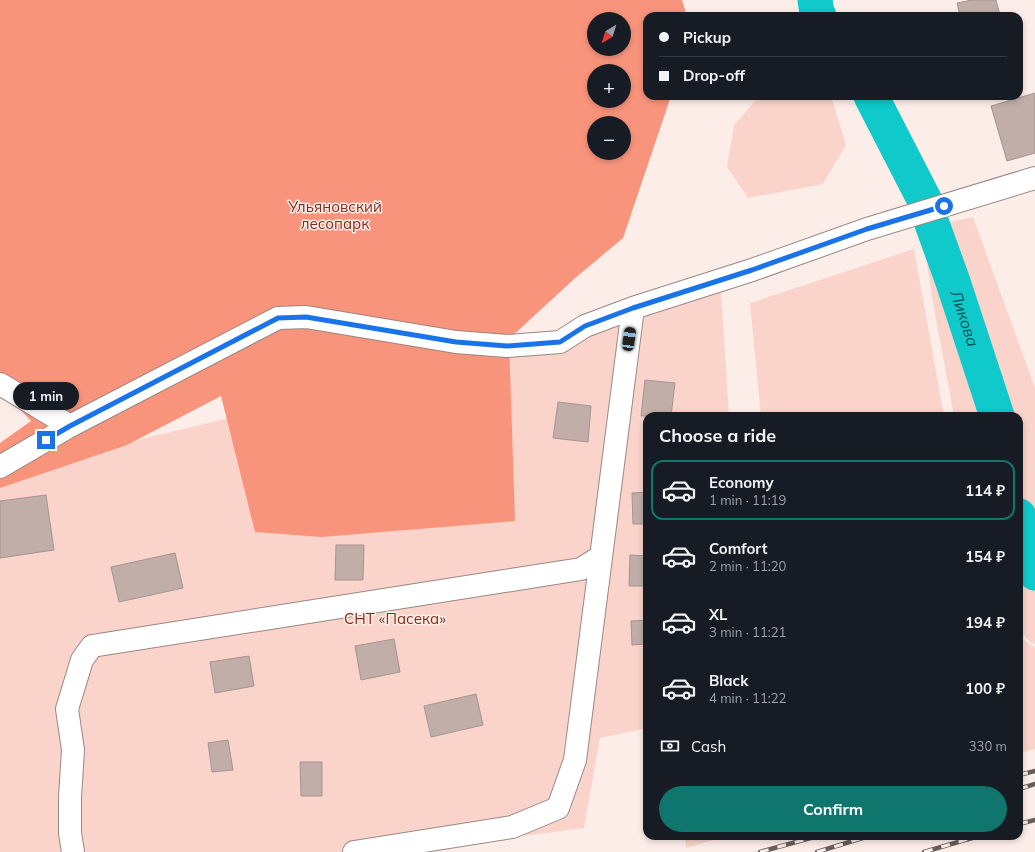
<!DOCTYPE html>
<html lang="en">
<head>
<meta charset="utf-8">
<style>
  body { margin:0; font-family:Mulish,sans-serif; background:#242831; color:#f1f3f6; height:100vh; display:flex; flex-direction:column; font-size:15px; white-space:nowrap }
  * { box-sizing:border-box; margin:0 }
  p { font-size:13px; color:#9ea1a6 }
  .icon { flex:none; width:22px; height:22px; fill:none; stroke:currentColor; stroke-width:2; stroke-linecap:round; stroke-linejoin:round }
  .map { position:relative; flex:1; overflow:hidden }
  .side { position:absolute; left:643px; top:412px; width:380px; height:428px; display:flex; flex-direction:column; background:#171b24; border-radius:12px; box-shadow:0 2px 6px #0003 }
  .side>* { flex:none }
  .banner { position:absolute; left:643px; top:12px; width:380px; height:88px; border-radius:12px; box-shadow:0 2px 6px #0003; display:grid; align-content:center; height:88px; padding:0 16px; background:#171b24 }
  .needle { width:26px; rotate:218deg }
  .fabs { position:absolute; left:587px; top:12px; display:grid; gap:8px }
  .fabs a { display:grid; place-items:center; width:44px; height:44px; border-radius:50%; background:#171b24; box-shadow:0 2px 6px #0003; font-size:20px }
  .end { position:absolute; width:18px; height:18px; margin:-9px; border:5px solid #1a73e8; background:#fff; box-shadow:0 0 0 2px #fff }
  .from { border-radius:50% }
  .bubble { position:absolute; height:28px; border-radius:14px; background:#171b24; box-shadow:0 2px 6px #0003; font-size:13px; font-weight:700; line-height:28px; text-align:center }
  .car { position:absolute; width:12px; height:24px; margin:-12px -6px; border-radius:5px; box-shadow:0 0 3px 1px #0007; background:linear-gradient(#222 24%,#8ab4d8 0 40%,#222 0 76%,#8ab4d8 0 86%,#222 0) }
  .banner b { display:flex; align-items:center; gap:14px; height:38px; font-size:15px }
  .banner b+b { border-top:1px solid #363941 }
  .banner i { width:10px; height:10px; background:#f1f3f6 }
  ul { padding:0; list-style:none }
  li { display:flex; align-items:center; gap:12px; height:60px; margin:0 8px 6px; padding:0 8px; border:2px solid transparent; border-radius:12px }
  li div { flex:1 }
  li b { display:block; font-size:15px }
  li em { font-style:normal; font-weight:700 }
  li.selected { border-color:#0f766e }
  li>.icon { width:36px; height:36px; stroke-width:1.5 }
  h2 { padding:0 16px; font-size:18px; line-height:48px }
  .pay { display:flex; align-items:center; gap:10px; height:44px; padding:0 16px; font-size:15px }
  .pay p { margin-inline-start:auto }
  .primary-button { display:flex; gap:8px; margin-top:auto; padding:8px 16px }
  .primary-button a { flex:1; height:46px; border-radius:24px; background:#0f766e; color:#fff; font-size:16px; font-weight:700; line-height:46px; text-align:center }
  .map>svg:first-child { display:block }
</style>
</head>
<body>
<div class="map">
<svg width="1035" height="852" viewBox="0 0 1035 852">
  <rect width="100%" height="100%" fill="#fdede9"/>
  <path fill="#fad4cb" d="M758,96H831L846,145L823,184L748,198L727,167L734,125L756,100Z
    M973,217L1035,388V644L1031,643L1019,630V416H954L932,297L922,228Z
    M914,249L944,416H761L750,303Z
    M721,292L729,416H647V728L600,738L584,828L400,852H0V476L6,471L339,392L599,328Z
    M1019,636L1035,648V749L1019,753Z
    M685,836H726L686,848Z"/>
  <path fill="#f9947c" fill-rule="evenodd" d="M0,0H682L687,16H647V96H671L623,238L574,279L509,339L515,521L321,537L255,532L221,396L127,445L0,488V443L31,421L0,387ZM594,19H624V49H594ZM594,71H624V101H594ZM594,123H624V153H594Z"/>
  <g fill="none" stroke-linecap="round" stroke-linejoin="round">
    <g stroke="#0fc9ca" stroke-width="35">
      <path d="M815,0L817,13L819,16"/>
      <path d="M871,96L925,201"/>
      <path id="s1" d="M931,221L953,282L997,416"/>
      <path d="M1019,516L1035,573"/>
    </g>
  </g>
  <path fill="#c1aea9" stroke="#a6948f" d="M972,0H996L1000,15L960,16L957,3Z
    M1035,93V153L1007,161L991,106Z
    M645,380L675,383L671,416H641Z
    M558,402L591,406L588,442L553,438Z
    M647,492V524H633L632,493Z
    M46,495L54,550L0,558V501Z
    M336,545H364L363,580H335Z
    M175,553L183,588L119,602L111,567Z
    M630,555L647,556V586H629Z
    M647,620V644L632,645L631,621Z
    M394,639L400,672L361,680L355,646Z
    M249,656L254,686L215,693L210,662Z
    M476,694L483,725L431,737L424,706Z
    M228,740L233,770L212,772L208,743Z
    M300,762H322V796H301Z"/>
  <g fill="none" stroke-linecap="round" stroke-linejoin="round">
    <defs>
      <path id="minor" d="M0,384L70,426
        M0,467L70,426L278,318L306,317L456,342L507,346L560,342L585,326L633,308L752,270L867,229L1035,178
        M73,852L70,833V797L73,750L67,709L82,660L92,646L581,569L600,557
        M354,852L512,827L558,808L575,760L633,308"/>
    </defs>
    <use href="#minor" stroke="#998783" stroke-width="24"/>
    <use href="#minor" stroke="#fff" stroke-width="22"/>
    <defs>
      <path id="rail" d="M1019,775L1035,771
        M1019,789L1035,784
        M1019,824L1035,820
        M760,852L818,836
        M817,852L869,836
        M924,852L979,836"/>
    </defs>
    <use href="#rail" stroke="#675d5b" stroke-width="4.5"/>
    <use href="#rail" stroke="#fdede9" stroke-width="3" stroke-dasharray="9" stroke-linecap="butt"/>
  </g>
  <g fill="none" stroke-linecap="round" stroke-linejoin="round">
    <path stroke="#1a73e8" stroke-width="5" d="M46,440L70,426L278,318L306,317L456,342L507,346L560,342L585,326L633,308L752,270L867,229L944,206"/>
  </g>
  <g text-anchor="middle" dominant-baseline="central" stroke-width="3" stroke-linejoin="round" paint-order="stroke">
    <g font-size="15" fill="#832a16" stroke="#fdede9">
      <text x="335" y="206">Ульяновский<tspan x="335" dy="17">лесопарк</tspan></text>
      <text x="395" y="618">СНТ «Пасека»</text>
    </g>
    <g font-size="16" font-style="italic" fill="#034c4c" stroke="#fdede9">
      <text stroke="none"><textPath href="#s1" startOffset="103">Ликова</textPath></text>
    </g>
  </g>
</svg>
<div class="fabs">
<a><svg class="needle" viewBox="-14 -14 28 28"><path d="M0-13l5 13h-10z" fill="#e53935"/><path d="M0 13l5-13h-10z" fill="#9ea1a6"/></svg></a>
<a>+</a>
<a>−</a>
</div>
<i class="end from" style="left:944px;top:206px"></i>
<i class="end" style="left:46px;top:440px"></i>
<div class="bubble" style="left:13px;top:382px;width:66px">1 min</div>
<i class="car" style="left:629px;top:339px;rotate:8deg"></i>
<div class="banner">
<b><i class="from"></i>Pickup</b>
<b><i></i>Drop-off</b>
</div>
<section class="side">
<h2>Choose a ride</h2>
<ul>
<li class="selected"><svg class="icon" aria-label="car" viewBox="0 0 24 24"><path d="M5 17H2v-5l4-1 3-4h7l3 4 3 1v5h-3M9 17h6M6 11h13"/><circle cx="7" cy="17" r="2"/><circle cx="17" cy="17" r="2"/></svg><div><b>Economy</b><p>1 min · 11:19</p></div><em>114 ₽</em></li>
<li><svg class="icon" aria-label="car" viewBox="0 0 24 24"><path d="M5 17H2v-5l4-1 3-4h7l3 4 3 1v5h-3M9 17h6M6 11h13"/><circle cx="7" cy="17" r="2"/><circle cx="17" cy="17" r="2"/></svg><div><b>Comfort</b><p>2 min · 11:20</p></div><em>154 ₽</em></li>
<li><svg class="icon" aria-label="car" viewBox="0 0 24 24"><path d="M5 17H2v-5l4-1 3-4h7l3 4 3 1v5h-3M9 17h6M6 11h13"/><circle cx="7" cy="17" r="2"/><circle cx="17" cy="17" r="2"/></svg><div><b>XL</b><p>3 min · 11:21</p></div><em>194 ₽</em></li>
<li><svg class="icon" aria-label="car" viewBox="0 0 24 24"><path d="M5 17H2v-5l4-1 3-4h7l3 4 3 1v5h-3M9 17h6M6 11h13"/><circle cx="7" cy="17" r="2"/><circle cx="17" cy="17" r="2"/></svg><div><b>Black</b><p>4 min · 11:22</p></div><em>100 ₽</em></li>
</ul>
<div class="pay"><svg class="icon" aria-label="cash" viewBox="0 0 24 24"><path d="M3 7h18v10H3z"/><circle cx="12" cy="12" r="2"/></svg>Cash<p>330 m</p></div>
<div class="primary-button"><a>Confirm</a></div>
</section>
</div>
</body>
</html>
